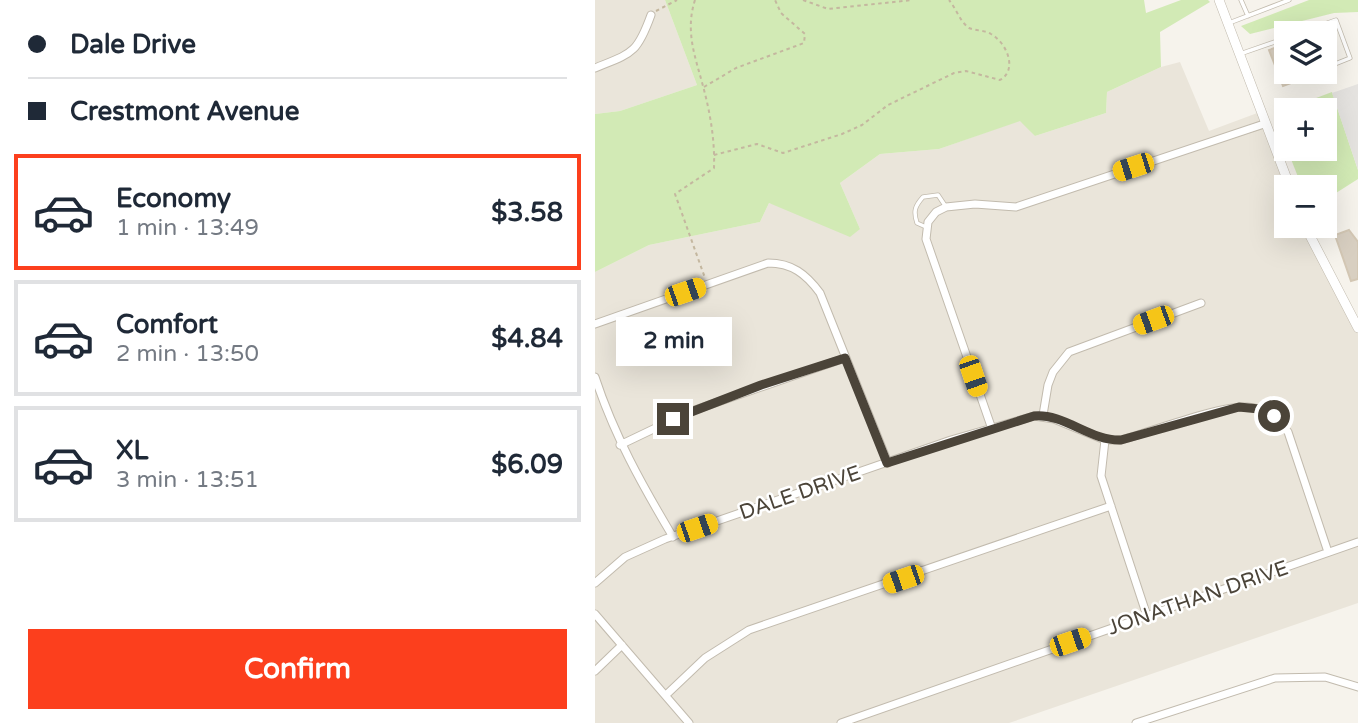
<!DOCTYPE html>
<html lang="en">
<head>
<meta charset="utf-8">
<style>
  body { margin:0; font-family:"Varela Round",sans-serif; background:#f2f2f3; color:#1f2937; height:100vh; display:flex; flex-direction:column; font-size:26px; white-space:nowrap }
  * { box-sizing:border-box; margin:0 }
  p { font-size:23px; color:#747a83 }
  .icon { flex:none; width:38px; height:38px; fill:none; stroke:currentColor; stroke-width:2; stroke-linecap:round; stroke-linejoin:round }
  .map { position:relative; flex:1; overflow:hidden }
  .panel { display:flex; flex-direction:column; background:#fff; width:595px }
  .panel>* { flex:none }
  .hud { display:grid; align-content:center; height:154px; padding:0 28px; background:#fff }
  .controls { position:absolute; left:679px; top:21px; display:grid; gap:14px }
  .controls a { display:grid; place-items:center; width:63px; height:63px; border-radius:0px; background:#fff; box-shadow:0 7px 28px #0002; font-size:35px }
  .end { position:absolute; width:32px; height:32px; margin:-16px; border:9px solid #4b4439; background:#fff; box-shadow:0 0 0 4px #fff }
  .from { border-radius:50% }
  .bubble { position:absolute; height:49px; border-radius:0px; background:#fff; box-shadow:0 7px 28px #0002; font-size:23px; font-weight:800; line-height:49px; text-align:center }
  .car { position:absolute; width:21px; height:42px; margin:-21px -10px; border-radius:9px; box-shadow:0 0 5px 2px #0007; background:linear-gradient(#f5c518 24%,#345 0 40%,#f5c518 0 76%,#345 0 86%,#f5c518 0) }
  .hud b { display:flex; align-items:center; gap:24px; height:66px; font-size:26px }
  .hud b+b { border-top:2px solid #e0e1e3 }
  .hud i { width:18px; height:18px; background:#1f2937 }
  ul { padding:0; list-style:none }
  li { display:flex; align-items:center; gap:21px; height:116px; margin:0 14px 10px; padding:0 14px; border:4px solid #e0e1e3; border-radius:0px }
  li div { flex:1 }
  li b { display:block; font-size:26px }
  li em { font-style:normal; font-weight:800 }
  li.current { border-color:#fc3f1d }
  li>.icon { width:63px; height:63px; stroke-width:1.5 }
  .button { display:flex; gap:14px; margin-top:auto; padding:14px 28px }
  .button a { flex:1; height:80px; border-radius:0px; background:#fc3f1d; color:#fff; font-size:28px; font-weight:800; line-height:80px; text-align:center }
  main { display:flex; flex:1; min-height:0 }
  .map>svg:first-child { display:block }
</style>
</head>
<body>
<main>
<section class="panel">
<div class="hud">
<b><i class="from"></i>Dale Drive</b>
<b><i></i>Crestmont Avenue</b>
</div>
<ul>
<li class="current"><svg class="icon" aria-label="car" viewBox="0 0 24 24"><path d="M5 17H2v-5l4-1 3-4h7l3 4 3 1v5h-3M9 17h6M6 11h13"/><circle cx="7" cy="17" r="2"/><circle cx="17" cy="17" r="2"/></svg><div><b>Economy</b><p>1 min · 13:49</p></div><em>$3.58</em></li>
<li><svg class="icon" aria-label="car" viewBox="0 0 24 24"><path d="M5 17H2v-5l4-1 3-4h7l3 4 3 1v5h-3M9 17h6M6 11h13"/><circle cx="7" cy="17" r="2"/><circle cx="17" cy="17" r="2"/></svg><div><b>Comfort</b><p>2 min · 13:50</p></div><em>$4.84</em></li>
<li><svg class="icon" aria-label="car" viewBox="0 0 24 24"><path d="M5 17H2v-5l4-1 3-4h7l3 4 3 1v5h-3M9 17h6M6 11h13"/><circle cx="7" cy="17" r="2"/><circle cx="17" cy="17" r="2"/></svg><div><b>XL</b><p>3 min · 13:51</p></div><em>$6.09</em></li>
</ul>
<div class="button"><a>Confirm</a></div>
</section>
<div class="map">
<svg width="763" height="723" viewBox="0 0 763 723">
  <rect width="100%" height="100%" fill="#f6f3ec"/>
  <path fill="#eae5da" d="M0,0H70L102,85L25,111L0,114Z
    M585,62L614,131L665,112L691,187V226H710L763,328V603L414,723H0V272L54,245L165,222L174,203L265,229L245,183L285,154L344,149L426,120L440,136L511,113L512,92L566,67Z"/>
  <path fill="#d2eab5" d="M70,0H549L551,13L586,0H613L615,2L565,32L566,67L512,92L511,113L440,136L425,121L344,149L285,154L245,183L265,229L255,237L174,203L165,222L54,245L0,272V114L25,111L102,85Z
    M714,0H763V12L739,13L655,34L646,26Z
    M737,92L763,170V179L741,193L730,198V187H707L692,149H730V110H691V147L679,114Z"/>
  <path fill="#e5e3e0" d="M763,84V170L737,93Z"/>
  <path fill="#d8cfc1" stroke="#d3c7b4" stroke-width="2" d="M691,44V72H711L712,77L688,86L674,50Z
    M754,230L763,242V279L756,281L740,235Z"/>
  <g fill="none" stroke-linecap="round" stroke-linejoin="round">
    <defs>
      <path id="service" d="M646,0L653,16
        M634,23L694,0
        M723,27L725,33
        M704,33L741,20L755,58L730,68
        M730,45L738,65
        M645,54L691,38
        M331,227L322,223C318,211 320,206 328,197L343,195L351,207"/>
      <path id="minor" d="M0,68C37,53 42,54 56,15
        M0,324L173,263C197,263 211,274 225,293L293,463
        M0,377C19,435 47,485 78,537
        M448,415L453,385L458,372L474,352L606,303
        M397,429L331,239L333,222L341,212L351,207L380,204L421,207L669,124
        M510,440L506,476L552,616
        M25,445L94,412L250,358
        M0,583L30,557L70,539L356,440L439,416L459,419L510,440H526C555,432 626,405 652,407C670,408 682,418 693,432L733,552
        M0,614L94,723
        M0,671L27,645
        M71,695L110,658L154,630L516,506
        M246,723L763,542
        M541,723L680,678L730,677L763,687"/>
      <path id="tertiary" d="M624,0L695,187
        M710,226L763,328"/>
    </defs>
    <use href="#service" stroke="#c2bbae" stroke-width="5"/>
    <use href="#minor" stroke="#c2bbae" stroke-width="9"/>
    <use href="#tertiary" stroke="#c2bbae" stroke-width="10"/>
    <path stroke="#c4b79f" stroke-width="2" stroke-dasharray="3.5 3.5" stroke-linecap="butt" d="M100,0C90,31 100,56 108,86C115,112 120,140 119,168L80,194L110,278
      M208,0L233,9L317,0
      M61,11L82,0
      M109,87L141,68L209,43L210,34L186,13L180,0
      M119,155L162,144L188,153L247,134L267,125L293,105L359,73L371,71L405,80C423,70 412,43 396,34C390,30 381,31 374,28C365,22 361,8 354,0"/>
    <use href="#service" stroke="#fff" stroke-width="3.5"/>
    <use href="#minor" stroke="#fff" stroke-width="7"/>
    <use href="#tertiary" stroke="#fff" stroke-width="9"/>
  </g>
  <g fill="none" stroke-linecap="round" stroke-linejoin="round">
    <path stroke="#4b4439" stroke-width="9" d="M78,419L166,385L250,358L292,463L439,416C469,413 495,441 526,440L644,407L664,409L679,416"/>
  </g>
  <g text-anchor="middle" dominant-baseline="central" stroke-width="5" stroke-linejoin="round" paint-order="stroke">
    <g font-size="21" fill="#4b4439" stroke="#fff">
      <text transform="translate(205 493) rotate(-19)">DALE DRIVE</text>
      <text transform="translate(603 598) rotate(-19)">JONATHAN DRIVE</text>
    </g>
  </g>
</svg>
<div class="controls">
<a><svg class="icon" aria-label="layers" viewBox="0 0 24 24"><path d="M12 4l9 5-9 5-9-5zM3 14l9 5 9-5"/></svg></a>
<a>+</a>
<a>−</a>
</div>
<i class="end from" style="left:679px;top:416px"></i>
<i class="end" style="left:78px;top:419px"></i>
<div class="bubble" style="left:21px;top:317px;width:116px">2 min</div>
<i class="car" style="left:538px;top:167px;rotate:252deg"></i>
<i class="car" style="left:90px;top:292px;rotate:71deg"></i>
<i class="car" style="left:558px;top:320px;rotate:250deg"></i>
<i class="car" style="left:378px;top:376px;rotate:161deg"></i>
<i class="car" style="left:102px;top:528px;rotate:71deg"></i>
<i class="car" style="left:308px;top:579px;rotate:251deg"></i>
<i class="car" style="left:475px;top:642px;rotate:71deg"></i>
</div>
</main>
</body>
</html>
